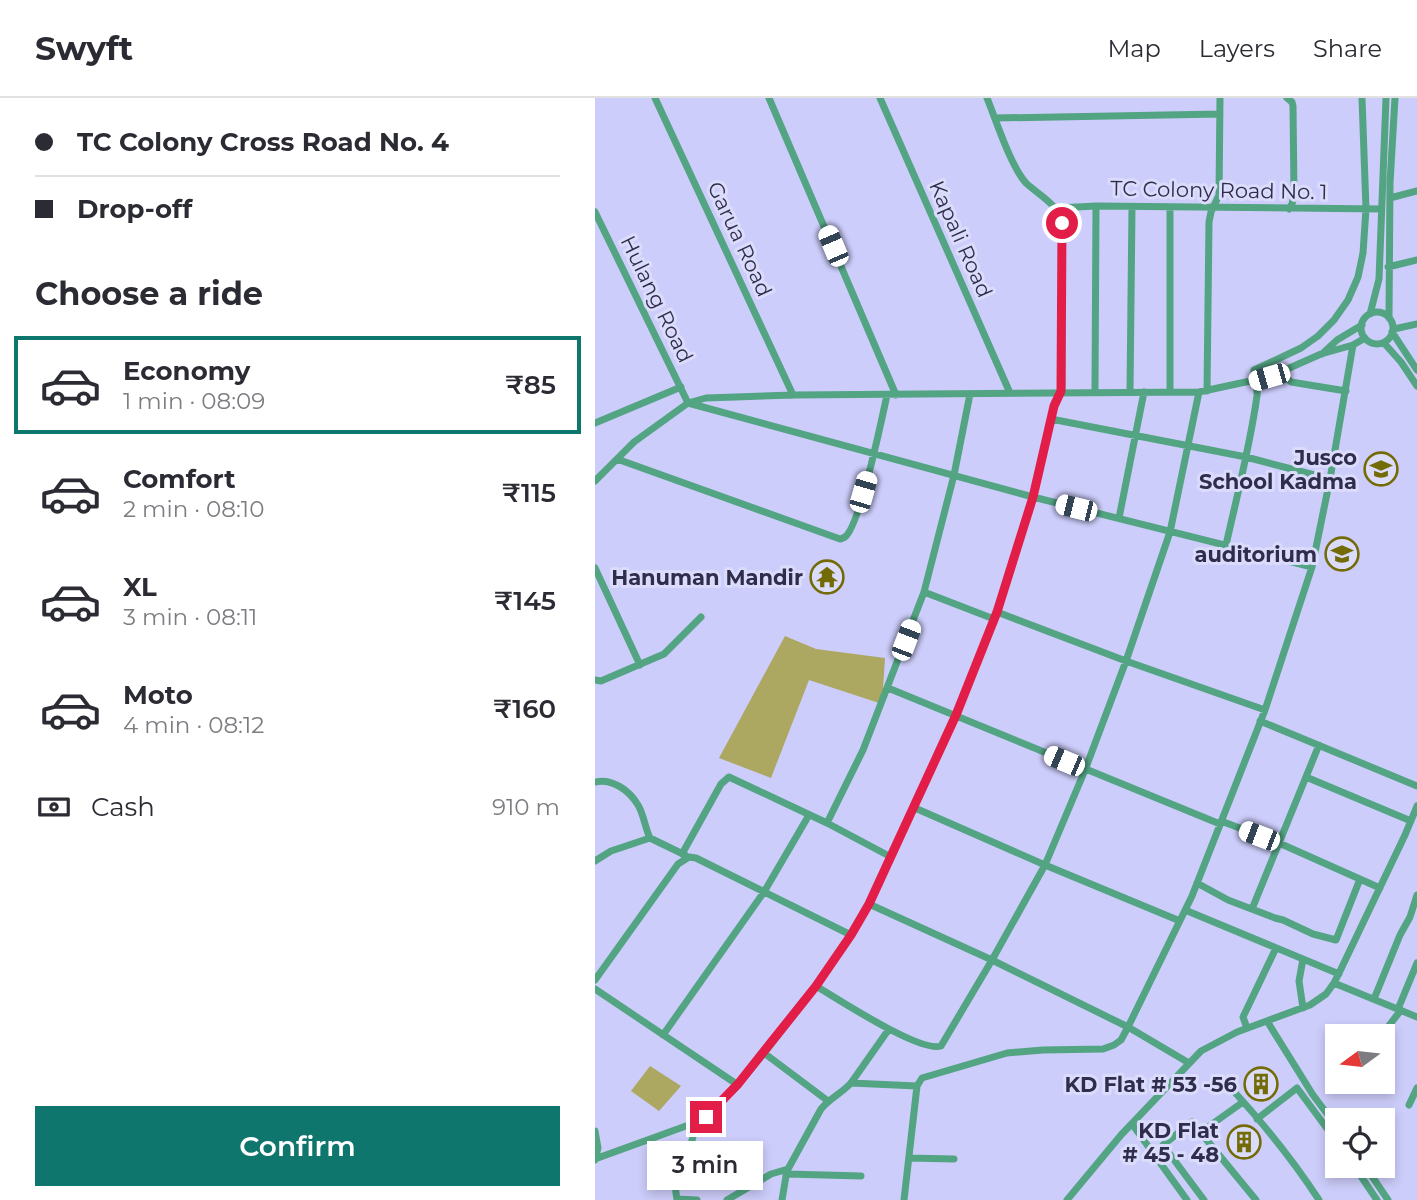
<!DOCTYPE html>
<html lang="en">
<head>
<meta charset="utf-8">
<style>
  body { margin:0; font-family:Montserrat,sans-serif; background:#f2f2f3; color:#2b2b33; height:100vh; display:flex; flex-direction:column; font-size:26px; white-space:nowrap }
  * { box-sizing:border-box; margin:0 }
  p { font-size:23px; color:#7c7c81 }
  .icon { flex:none; width:38px; height:38px; fill:none; stroke:currentColor; stroke-width:2; stroke-linecap:round; stroke-linejoin:round }
  .map { position:relative; flex:1; overflow:hidden }
  .panel { display:flex; flex-direction:column; background:#fff; width:595px }
  .panel>* { flex:none }
  .guide { display:grid; align-content:center; height:154px; padding:0 35px; background:#fff }
  .needle { width:46px; rotate:255deg }
  .buttons { position:absolute; left:730px; top:926px; display:grid; gap:14px }
  .buttons a { display:grid; place-items:center; width:70px; height:70px; border-radius:0px; background:#fff; box-shadow:0 4px 10px #0003; font-size:35px }
  .end { position:absolute; width:32px; height:32px; margin:-16px; border:9px solid #e11d48; background:#fff; box-shadow:0 0 0 4px #fff }
  .from { border-radius:50% }
  .bubble { position:absolute; height:49px; border-radius:0px; background:#fff; box-shadow:0 4px 10px #0003; font-size:23px; font-weight:600; line-height:49px; text-align:center }
  .car { position:absolute; width:21px; height:42px; margin:-21px -10px; border-radius:9px; box-shadow:0 0 5px 2px #0007; background:linear-gradient(#fff 24%,#345 0 40%,#fff 0 76%,#345 0 86%,#fff 0) }
  .guide b { display:flex; align-items:center; gap:24px; height:66px; font-size:26px }
  .guide b+b { border-top:2px solid #e1e1e2 }
  .guide i { width:18px; height:18px; background:#2b2b33 }
  ul { padding:0; list-style:none }
  li { display:flex; align-items:center; gap:21px; height:98px; margin:0 14px 10px; padding:0 21px; border:4px solid transparent; border-radius:0px }
  li div { flex:1 }
  li b { display:block; font-size:26px }
  li em { font-style:normal; font-weight:600 }
  li.on { border-color:#0f766e }
  li>.icon { width:63px; height:63px; stroke-width:1.5 }
  h2 { padding:0 35px; font-size:32px; line-height:84px }
  .pay { display:flex; align-items:center; gap:18px; height:77px; padding:0 35px; font-size:26px }
  .pay p { margin-inline-start:auto }
  .button { display:flex; gap:14px; margin-top:auto; padding:14px 35px }
  .button a { flex:1; height:80px; border-radius:0px; background:#0f766e; color:#fff; font-size:28px; font-weight:600; line-height:80px; text-align:center }
  header { display:flex; align-items:center; gap:42px; box-sizing:border-box; height:98px; padding:0 35px; background:#fff; border-bottom:2px solid #e1e1e2 }
  header strong { font-size:33px }
  nav { display:flex; gap:38px; margin-inline-start:auto; font-size:24px }
  main { display:flex; flex:1; min-height:0 }
  .map>svg:first-child { display:block }
</style>
</head>
<body>
<header>
<strong>Swyft</strong>
<nav><a>Map</a><a>Layers</a><a>Share</a></nav>
</header>
<main>
<section class="panel">
<div class="guide">
<b><i class="from"></i>TC Colony Cross Road No. 4</b>
<b><i></i>Drop-off</b>
</div>
<h2>Choose a ride</h2>
<ul>
<li class="on"><svg class="icon" aria-label="car" viewBox="0 0 24 24"><path d="M5 17H2v-5l4-1 3-4h7l3 4 3 1v5h-3M9 17h6M6 11h13"/><circle cx="7" cy="17" r="2"/><circle cx="17" cy="17" r="2"/></svg><div><b>Economy</b><p>1 min · 08:09</p></div><em>₹85</em></li>
<li><svg class="icon" aria-label="car" viewBox="0 0 24 24"><path d="M5 17H2v-5l4-1 3-4h7l3 4 3 1v5h-3M9 17h6M6 11h13"/><circle cx="7" cy="17" r="2"/><circle cx="17" cy="17" r="2"/></svg><div><b>Comfort</b><p>2 min · 08:10</p></div><em>₹115</em></li>
<li><svg class="icon" aria-label="car" viewBox="0 0 24 24"><path d="M5 17H2v-5l4-1 3-4h7l3 4 3 1v5h-3M9 17h6M6 11h13"/><circle cx="7" cy="17" r="2"/><circle cx="17" cy="17" r="2"/></svg><div><b>XL</b><p>3 min · 08:11</p></div><em>₹145</em></li>
<li><svg class="icon" aria-label="car" viewBox="0 0 24 24"><path d="M5 17H2v-5l4-1 3-4h7l3 4 3 1v5h-3M9 17h6M6 11h13"/><circle cx="7" cy="17" r="2"/><circle cx="17" cy="17" r="2"/></svg><div><b>Moto</b><p>4 min · 08:12</p></div><em>₹160</em></li>
</ul>
<div class="pay"><svg class="icon" aria-label="cash" viewBox="0 0 24 24"><path d="M3 7h18v10H3z"/><circle cx="12" cy="12" r="2"/></svg>Cash<p>910 m</p></div>
<div class="button"><a>Confirm</a></div>
</section>
<div class="map">
<svg width="822" height="1102" viewBox="0 0 822 1102">
  <rect width="100%" height="100%" fill="#cdcdfb"/>
  <path fill="#aca761" d="M190,538L221,551L290,560L287,606L214,582L176,680L124,660Z
    M55,968L86,988L64,1013L36,993Z"/>
  <g fill="none" stroke-linecap="round" stroke-linejoin="round">
    <path stroke="#53a483" stroke-width="7" d="M60,0L198,297
      M174,0L301,297
      M285,0L415,295
      M692,0L697,4L698,8L699,97L697,106L694,111
      M400,20L625,16
      M795,100L822,93
      M462,110L501,108L786,111
      M0,114L93,305L438,399L717,469
      M793,169L822,162
      M766 230a16 16 0 1 1 32 0a16 16 0 1 1-32 0Z
      M775,216L784,181L791,0
      M794,220L795,85L800,0
      M799,231L822,226
      M797,234L822,272
      M789,245L806,264L822,288
      M727,256L742,242L767,227
      M685,274L696,284L751,293
      M612,293L614,124L616,114L624,97L625,0
      M500,294L501,108
      M535,294L537,109
      M575,294V109
      M456,321L651,359L735,381
      M0,325L86,289
      M22,361L245,441C246,441 248,440 250,439C265,428 287,320 292,297
      M0,383L39,344L93,305L111,300L198,297L604,294L674,279L726,256L758,247L770,240
      M524,420L549,294
      M631,447C642,398 655,348 662,298C663,289 658,281 659,272L706,250L723,238L739,222L753,202L763,179L768,155L771,111L767,0
      M0,470L45,567
      M329,494L399,521
      M402,514L531,563L670,612
      M0,582L6,583L69,556L106,519
      M293,590L625,726
      M665,623L822,688
      M711,679L816,723
      M0,684C17,680 34,692 43,707C49,717 50,730 55,740L90,757
      M320,710L450,767L585,823
      M626,723L684,745L785,790
      M232,725L268,652L329,494L359,377L375,296
      M87,756L126,686L134,679L232,725L296,759
      M0,763L16,753L55,740
      M602,785L633,802L680,820L688,822L718,836L741,842L765,781
      M274,806L397,862L533,929L594,965
      M657,811L724,647
      M590,812L744,876
      M0,882L83,766L94,759L101,760L256,837
      M739,885L822,919
      M221,888C243,901 325,955 346,948L397,862L450,767L490,672L531,563L575,434L604,294
      M0,891L143,987
      M779,901L805,837L815,819L822,797
      M708,910L704,883L708,861
      M803,911L822,865
      M672,923L718,997L742,1029
      M652,930L648,919L681,850
      M68,937L169,794L214,717
      M786,938L806,912
      M169,955L233,1003
      M256,985L322,988
      M635,989C667,1024 698,1062 724,1102
      M814,1007L822,990
      M662,1021L702,990L742,1044
      M537,1026L592,1102
      M0,1033L3,1050L0,1062
      M606,1034L648,1004
      M314,1060L359,1061
      M0,1061L102,1024L111,1019L143,987L169,955L221,888L256,837L274,806L361,617L402,514L438,399L459,308L467,290V125C462,105 445,98 431,85C416,69 401,22 392,0
      M759,1068L782,1102
      M770,1068L793,1102
      M192,1076L266,1078
      M82,1101L102,1102
      M82,1102L78,1073L80,1068L96,1046L102,1024
      M132,1102L176,1076L193,1071L226,1011C235,1000 247,995 256,985L294,931
      M187,1102L192,1072
      M309,1102L322,988L327,980L412,955L448,952L508,951L519,947L526,942L533,929L597,798L670,612L717,469L735,381L758,247
      M472,1102L526,1037L606,953L642,934L715,907L731,896L739,885L746,871L810,737L822,708
      M609,1102L568,1047L597,1024L661,1102"/>
  </g>
  <g fill="none" stroke-linecap="round" stroke-linejoin="round">
    <path stroke="#e11d48" stroke-width="9" d="M111,1019L143,986L221,888L256,837L274,806L361,617L402,514L438,399L459,308L466,293L467,125"/>
  </g>
  <defs>
    <symbol id="school-ring" viewBox="-11 -11 22 22"><circle r="9.5" fill="#dbdcfb" stroke="#736b06" stroke-width="1.5"/><path d="M0-5L7-2L0 1L-7-2ZM-4 1L0 2.5L4 1V4Q0 6-4 4Z" fill="#736b06"/></symbol>
    <symbol id="temple-ring" viewBox="-11 -11 22 22"><circle r="9.5" fill="#dbdcfb" stroke="#736b06" stroke-width="1.5"/><path d="M0-6L5-2H3V0L6.5 2.5H4V6H1.5V3h-3V6H-4V2.5H-6.5L-3 0V-2H-5Z" fill="#736b06"/></symbol>
    <symbol id="building-ring" viewBox="-11 -11 22 22"><circle r="9.5" fill="#dbdcfb" stroke="#736b06" stroke-width="1.5"/><path d="M-4-6H4V6H1V3H-1V6H-4ZM-2.5-4.3h1.7v1.8h-1.7ZM.8-4.3h1.7v1.8H.8ZM-2.5-1h1.7V.8h-1.7ZM.8-1h1.7V.8H.8Z" fill="#736b06"/></symbol>
  </defs>
  <g fill-rule="evenodd">
    <use href="#school-ring" x="767" y="352" width="38" height="38"/>
    <use href="#school-ring" x="728" y="437" width="38" height="38"/>
    <use href="#temple-ring" x="213" y="460" width="38" height="38"/>
    <use href="#building-ring" x="647" y="967" width="38" height="38"/>
    <use href="#building-ring" x="630" y="1025" width="38" height="38"/>
  </g>
  <g text-anchor="middle" dominant-baseline="central" stroke-width="6" stroke-linejoin="round" paint-order="stroke">
    <g font-size="21" fill="#2f2d4b" stroke="#dbdcfb">
      <text transform="translate(624 92) rotate(1)">TC Colony Road No. 1</text>
      <text transform="translate(145 141) rotate(65)">Garua Road</text>
      <text transform="translate(366 141) rotate(66)">Kapali Road</text>
      <text transform="translate(62 201) rotate(64)">Hulang Road</text>
    </g>
    <g font-size="21" font-weight="bold" fill="#2f2d4b" stroke="#dbdcfb" text-anchor="end">
      <text x="762" y="359">Jusco<tspan x="762" dy="24">School Kadma</tspan></text>
      <text x="722" y="456">auditorium</text>
      <text x="208" y="479">Hanuman Mandir</text>
      <text x="642" y="986">KD Flat # 53 -56</text>
      <text x="624" y="1032">KD Flat<tspan x="624" dy="24"># 45 - 48</tspan></text>
    </g>
  </g>
</svg>
<div class="buttons">
<a><svg class="needle" viewBox="-14 -14 28 28"><path d="M0-13l5 13h-10z" fill="#e53935"/><path d="M0 13l5-13h-10z" fill="#7c7c81"/></svg></a>
<a><svg class="icon" aria-label="locate" viewBox="0 0 24 24"><circle cx="12" cy="12" r="6"/><path d="M12 2v4M12 18v4M2 12h4M18 12h4"/></svg></a>
</div>
<i class="end from" style="left:467px;top:125px"></i>
<i class="end" style="left:111px;top:1019px"></i>
<div class="bubble" style="left:52px;top:1043px;width:116px">3 min</div>
<i class="car" style="left:238px;top:148px;rotate:337deg"></i>
<i class="car" style="left:674px;top:279px;rotate:254deg"></i>
<i class="car" style="left:268px;top:394px;rotate:16deg"></i>
<i class="car" style="left:481px;top:410px;rotate:284deg"></i>
<i class="car" style="left:311px;top:542px;rotate:21deg"></i>
<i class="car" style="left:469px;top:663px;rotate:293deg"></i>
<i class="car" style="left:664px;top:738px;rotate:291deg"></i>
</div>
</main>
</body>
</html>
